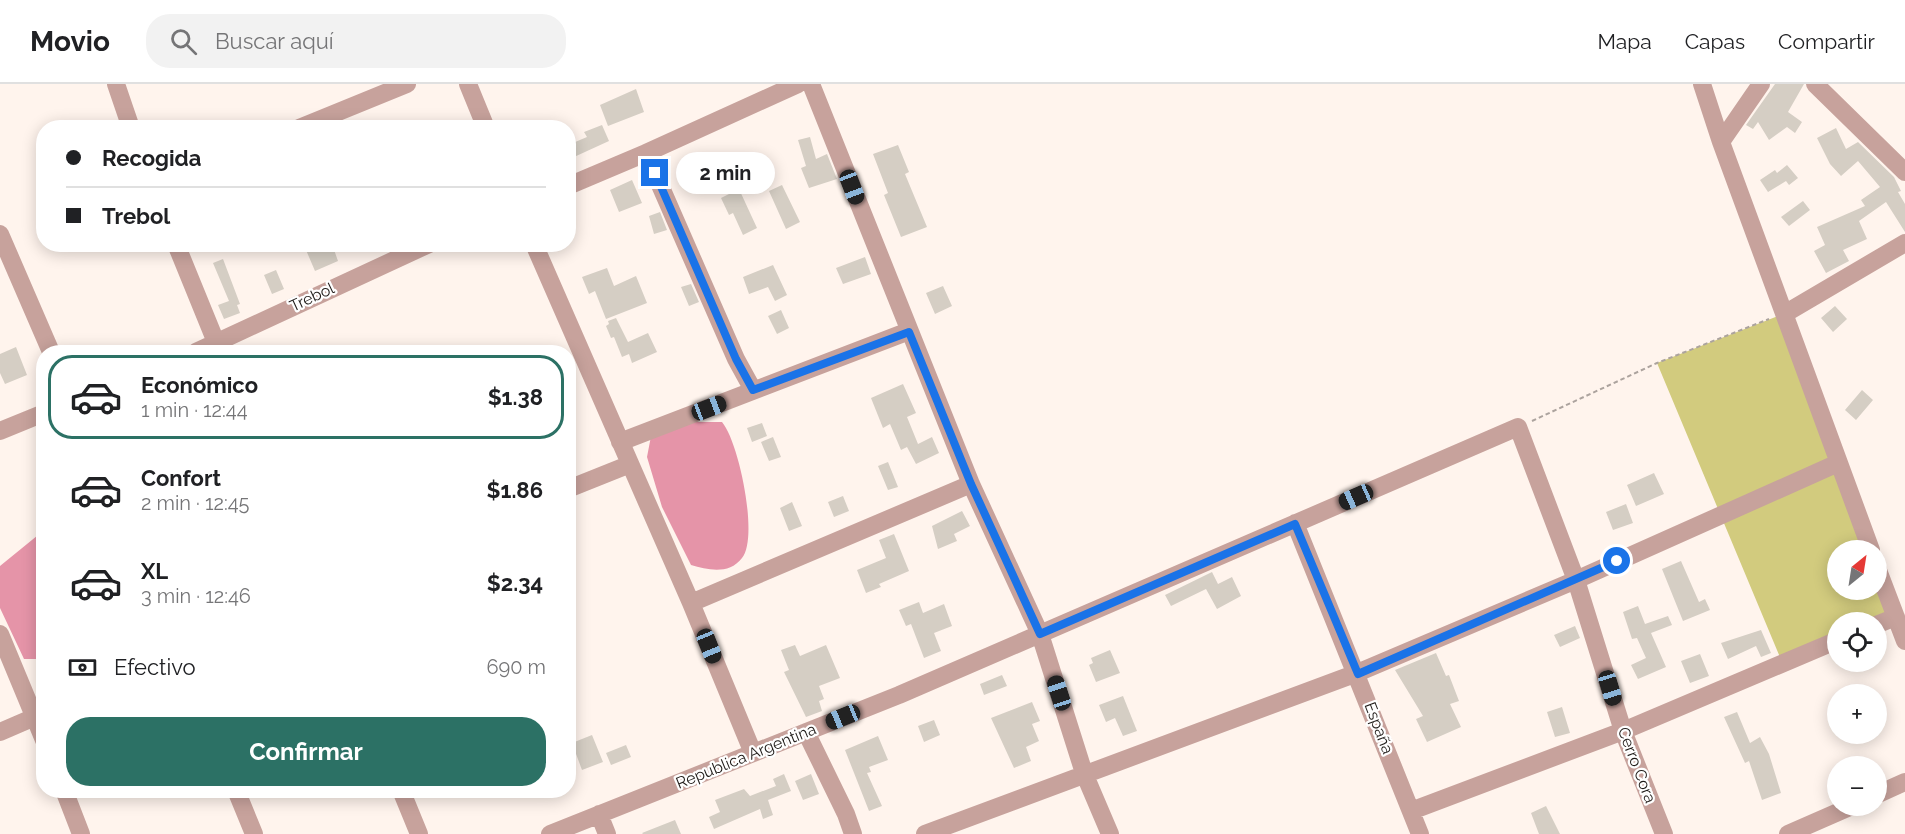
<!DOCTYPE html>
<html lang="es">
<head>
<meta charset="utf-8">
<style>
  body { margin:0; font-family:Raleway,sans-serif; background:#f2f2f2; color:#202124; height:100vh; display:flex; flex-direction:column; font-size:22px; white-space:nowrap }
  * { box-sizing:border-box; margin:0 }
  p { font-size:20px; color:#757577 }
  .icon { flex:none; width:33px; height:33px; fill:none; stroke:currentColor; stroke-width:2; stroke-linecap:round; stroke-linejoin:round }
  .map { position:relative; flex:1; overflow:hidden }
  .panel { position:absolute; left:36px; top:261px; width:540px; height:453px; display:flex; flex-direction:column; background:#fff; border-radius:24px; box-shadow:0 3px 15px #0003 }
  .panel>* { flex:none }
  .guide { position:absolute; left:36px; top:36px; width:540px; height:132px; border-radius:24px; box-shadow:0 3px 15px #0003; display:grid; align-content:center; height:132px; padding:0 30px; background:#fff }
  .needle { width:39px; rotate:30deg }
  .tools { position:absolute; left:1827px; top:456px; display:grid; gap:12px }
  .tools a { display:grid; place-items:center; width:60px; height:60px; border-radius:50%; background:#fff; box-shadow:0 3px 15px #0003; font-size:30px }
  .end { position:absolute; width:27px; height:27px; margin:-14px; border:8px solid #1a73e8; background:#fff; box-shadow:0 0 0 3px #fff }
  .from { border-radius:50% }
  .bubble { position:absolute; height:42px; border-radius:21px; background:#fff; box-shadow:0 3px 15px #0003; font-size:20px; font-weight:700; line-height:42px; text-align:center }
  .car { position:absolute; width:18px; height:36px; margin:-18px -9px; border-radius:8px; box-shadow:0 0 4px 2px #0007; background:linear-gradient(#222 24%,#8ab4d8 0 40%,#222 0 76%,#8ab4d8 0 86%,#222 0) }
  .guide b { display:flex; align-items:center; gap:21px; height:57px; font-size:22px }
  .guide b+b { border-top:2px solid #e0e0e0 }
  .guide i { width:15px; height:15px; background:#202124 }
  ul { padding:10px 0 0; list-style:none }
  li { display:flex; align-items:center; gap:18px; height:84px; margin:0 12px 9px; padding:0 18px; border:3px solid transparent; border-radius:24px }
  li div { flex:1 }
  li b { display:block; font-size:22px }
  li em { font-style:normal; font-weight:700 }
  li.on { border-color:#2c7165 }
  li>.icon { width:54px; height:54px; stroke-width:1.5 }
  .pay { display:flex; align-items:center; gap:15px; height:66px; padding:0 30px; font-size:22px }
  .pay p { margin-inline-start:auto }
  .primary-button { display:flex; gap:12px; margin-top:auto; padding:12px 30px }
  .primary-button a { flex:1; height:69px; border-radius:24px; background:#2c7165; color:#fff; font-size:24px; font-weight:700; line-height:69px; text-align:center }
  header { display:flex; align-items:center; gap:36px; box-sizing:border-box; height:84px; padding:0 30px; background:#fff; border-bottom:2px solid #e0e0e0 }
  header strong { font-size:28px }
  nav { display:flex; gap:33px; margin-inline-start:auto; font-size:21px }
  .search { width:420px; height:54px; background:#f2f2f2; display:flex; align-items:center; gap:15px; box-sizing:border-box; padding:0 21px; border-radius:24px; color:#757577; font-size:22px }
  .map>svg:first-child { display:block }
</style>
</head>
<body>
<header>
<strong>Movio</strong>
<div class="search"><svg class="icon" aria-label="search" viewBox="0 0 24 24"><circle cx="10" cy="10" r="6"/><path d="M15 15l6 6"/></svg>Buscar aquí</div>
<nav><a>Mapa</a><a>Capas</a><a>Compartir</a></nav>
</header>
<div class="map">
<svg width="1905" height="750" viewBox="0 0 1905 750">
  <rect width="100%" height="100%" fill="#fff4ed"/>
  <path fill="#d2cb7e" d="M1786,229L1871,466H1838V506H1876L1896,533L1876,538H1838L1837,556L1782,578L1657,279Z"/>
  <path fill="#e594a8" d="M693,338H722C739,358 759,454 742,474C729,491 708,486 691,481L662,423L647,373L652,347Z
    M43,447V575H24L0,524V482Z"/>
  <path fill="#d5cec4" d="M1775,0H1804L1788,28L1802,38L1795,49L1787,43L1769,56L1758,38L1753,45L1746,41Z
    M636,5L644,28L608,42L600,21Z
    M602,41L609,57L574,73L568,61L587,53L584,48Z
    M1836,44L1846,65L1858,58L1894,93L1901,107L1898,108L1905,120V148L1886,118L1859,137L1867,155L1843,166L1849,177L1826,189L1814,167L1825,161L1817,143L1865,122L1861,116L1880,103L1858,77L1841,92L1830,80L1817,54Z
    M810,53L816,75L827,70L837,95L809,104L801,84L806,82L798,56Z
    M898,61L909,88L905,90L927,143L901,153L884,111L888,109L873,70Z
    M1787,81L1798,94L1789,101L1786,97L1768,108L1760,96L1775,86L1777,89Z
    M632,96L642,119L619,128L610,106Z
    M782,101L800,138L786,145L769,107Z
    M739,105L757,144L743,151L733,129L729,131L721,114Z
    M1803,117L1810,126L1789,142L1781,133Z
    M660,128L667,146L654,150L649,132Z
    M320,160H332L338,177L315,187L306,166Z
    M865,173L871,190L843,200L836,184Z
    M223,175L240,220L237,221L240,229L224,235L218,221L229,217L213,179Z
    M773,181L787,211L775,217L768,203L749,210L743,193Z
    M607,184L614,202L636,192L647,219L606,235L595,207L589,210L582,193Z
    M276,186L284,205L272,210L264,191Z
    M691,200L699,218L689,222L681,203Z
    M943,202L952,222L935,230L926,209Z
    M1835,222L1847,235L1833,248L1821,234Z
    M781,226L789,244L777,250L768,232Z
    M616,234L628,258L648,249L657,268L632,279L629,270L622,273L614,253L611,254L606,242L609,240L608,237Z
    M16,263L27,291L5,300L0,289V270Z
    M903,300L916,329L907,333L918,360L932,353L939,369L916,380L907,363L901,366L890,340L883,344L871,314Z
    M1862,306L1873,316L1856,336L1845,326Z
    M762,339L767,352L752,358L747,344Z
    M773,353L781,373L769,377L761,358Z
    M888,378L898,403L888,406L878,382Z
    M1654,389L1664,410L1636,422L1627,401Z
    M843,412L849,427L834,433L828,418Z
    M792,418L802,442L789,447L780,424Z
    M1626,420L1633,439L1613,446L1606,428Z
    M962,427L970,442L954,450L957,457L938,465L932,442Z
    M894,450L909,487L879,500L881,503L866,509L857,486L886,474L879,456Z
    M1681,477L1699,518L1705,515L1710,526L1683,537L1662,485Z
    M1212,488L1218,500L1232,493L1241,512L1217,525L1206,505L1171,522L1165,511Z
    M919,518L923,529L944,520L952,542L934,549L941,567L924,574L911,540L906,542L899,526Z
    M1638,522L1645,540L1668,532L1672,541L1651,549L1666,583L1638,595L1631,581L1646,574L1637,554L1632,555L1623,528Z
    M1575,542L1580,554L1560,563L1554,551Z
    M1761,546L1771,569L1761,573L1756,562L1728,575L1721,559Z
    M795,561L800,572L826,561L840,594L819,602L824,615L819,617L822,627L806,633L784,588L789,586L781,566Z
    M1110,566L1120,589L1096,598L1089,581L1093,579L1091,574Z
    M1436,569L1446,592L1449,591L1459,617L1450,620L1461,643L1427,658L1416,635L1423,632L1395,586Z
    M1700,570L1709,592L1690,599L1681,577Z
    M1002,591L1007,602L984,611L980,600Z
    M1123,612L1137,647L1123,652L1115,634L1106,638L1099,621Z
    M1032,618L1040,637L1032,640L1039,657L1026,663L1031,677L1014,684L991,634Z
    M1562,623L1570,649L1555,653L1547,628Z
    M1737,628L1750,659L1760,653L1769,670L1781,709L1762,716L1749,677L1745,679L1724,633Z
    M934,636L940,651L924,658L918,642Z
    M592,651L603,678L582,686L572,659Z
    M878,652L888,676L869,683L871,688L867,689L882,722L869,727L845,666Z
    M626,661L631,673L611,681L606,669Z
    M784,690L791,707L768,716L773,731L763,735L760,725L714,745L709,733L720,728L715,716L744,705L750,712L776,702L773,695Z
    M811,690L819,710L803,716L795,697Z
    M1546,722L1560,750H1539L1531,729Z
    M675,736L681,750H643L642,749Z"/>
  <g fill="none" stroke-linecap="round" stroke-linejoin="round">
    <path stroke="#aca39e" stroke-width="2" stroke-dasharray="4.5 3" stroke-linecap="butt" d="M1532,337L1657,279L1769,235"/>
    <path stroke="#c7a29c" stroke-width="18" d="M116,0L131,44
      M468,0L486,44
      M811,0L971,400L1040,550L1084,689L1110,750
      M1702,0L1721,58
      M1761,0L1721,58L1871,466
      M1815,0L1905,88
      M299,44L407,0
      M646,69L798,0
      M568,102L646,69L736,275L753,306
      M0,150L51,268
      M176,160L220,268
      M534,160L691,519L753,669
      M1786,229L1905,159
      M196,268L429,160
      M0,347L44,329
      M620,358L909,247
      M568,405L628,381
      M1295,439L1420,750
      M1876,481L1905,557
      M691,519L971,400
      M1876,541L1896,533
      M0,550L44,656
      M0,648L44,629
      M806,648L846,730L853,750
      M64,706L81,750
      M236,706L254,750
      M401,706L419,750
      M1876,711L1905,698
      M1411,727L1623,647L1838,556
      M599,730L607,750
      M550,750L899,611L1518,343L1576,496L1838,379
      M925,750L1357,589L1576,496L1623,647L1664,750
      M1788,750L1852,722"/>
  </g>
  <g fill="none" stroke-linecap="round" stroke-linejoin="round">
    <path stroke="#1a73e8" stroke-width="8" d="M655,89L736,275L753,306L909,248L971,400L1040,550L1295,440L1358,590L1617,477"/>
  </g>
  <g text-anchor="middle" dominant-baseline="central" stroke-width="4.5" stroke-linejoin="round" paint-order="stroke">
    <g font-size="16" fill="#1f1b18" stroke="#fff">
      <text transform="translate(312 213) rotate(-25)">Trebol</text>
      <text transform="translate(1379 644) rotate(69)">España</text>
      <text transform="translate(746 672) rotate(-22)">Republica Argentina</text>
      <text transform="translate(1637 681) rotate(69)">Cerro Cora</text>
    </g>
  </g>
</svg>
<div class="tools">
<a><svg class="needle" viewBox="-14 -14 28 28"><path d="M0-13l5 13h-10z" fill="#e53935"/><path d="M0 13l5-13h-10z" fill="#757577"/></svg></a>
<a><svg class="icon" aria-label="locate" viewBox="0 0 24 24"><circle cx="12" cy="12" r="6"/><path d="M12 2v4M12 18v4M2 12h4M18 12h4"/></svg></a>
<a>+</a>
<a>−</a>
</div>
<i class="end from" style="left:1617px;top:477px"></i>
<i class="end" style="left:655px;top:89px"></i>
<div class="bubble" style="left:676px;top:68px;width:99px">2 min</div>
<i class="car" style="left:852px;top:103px;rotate:159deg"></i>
<i class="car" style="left:709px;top:324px;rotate:69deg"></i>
<i class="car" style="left:1356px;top:413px;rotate:246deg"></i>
<i class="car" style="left:709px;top:562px;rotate:158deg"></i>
<i class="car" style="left:1610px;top:604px;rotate:163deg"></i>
<i class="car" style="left:1059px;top:609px;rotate:342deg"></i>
<i class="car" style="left:843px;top:633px;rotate:248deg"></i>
<div class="guide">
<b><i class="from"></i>Recogida</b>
<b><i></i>Trebol</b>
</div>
<section class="panel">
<ul>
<li class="on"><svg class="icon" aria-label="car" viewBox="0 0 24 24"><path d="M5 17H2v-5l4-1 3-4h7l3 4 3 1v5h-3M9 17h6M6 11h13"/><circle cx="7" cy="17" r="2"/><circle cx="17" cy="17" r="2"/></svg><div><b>Económico</b><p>1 min · 12:44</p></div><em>$1.38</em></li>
<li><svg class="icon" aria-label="car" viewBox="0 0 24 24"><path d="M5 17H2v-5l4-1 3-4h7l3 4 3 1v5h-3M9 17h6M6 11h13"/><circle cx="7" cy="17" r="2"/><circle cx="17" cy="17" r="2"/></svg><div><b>Confort</b><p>2 min · 12:45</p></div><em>$1.86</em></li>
<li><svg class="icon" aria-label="car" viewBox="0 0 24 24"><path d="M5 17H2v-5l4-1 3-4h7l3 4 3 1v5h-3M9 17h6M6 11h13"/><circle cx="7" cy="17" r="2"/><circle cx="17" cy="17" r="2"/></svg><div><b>XL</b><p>3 min · 12:46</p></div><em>$2.34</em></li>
</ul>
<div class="pay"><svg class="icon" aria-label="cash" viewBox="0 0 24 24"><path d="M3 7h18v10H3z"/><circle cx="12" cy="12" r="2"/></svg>Efectivo<p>690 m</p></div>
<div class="primary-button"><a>Confirmar</a></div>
</section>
</div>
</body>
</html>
